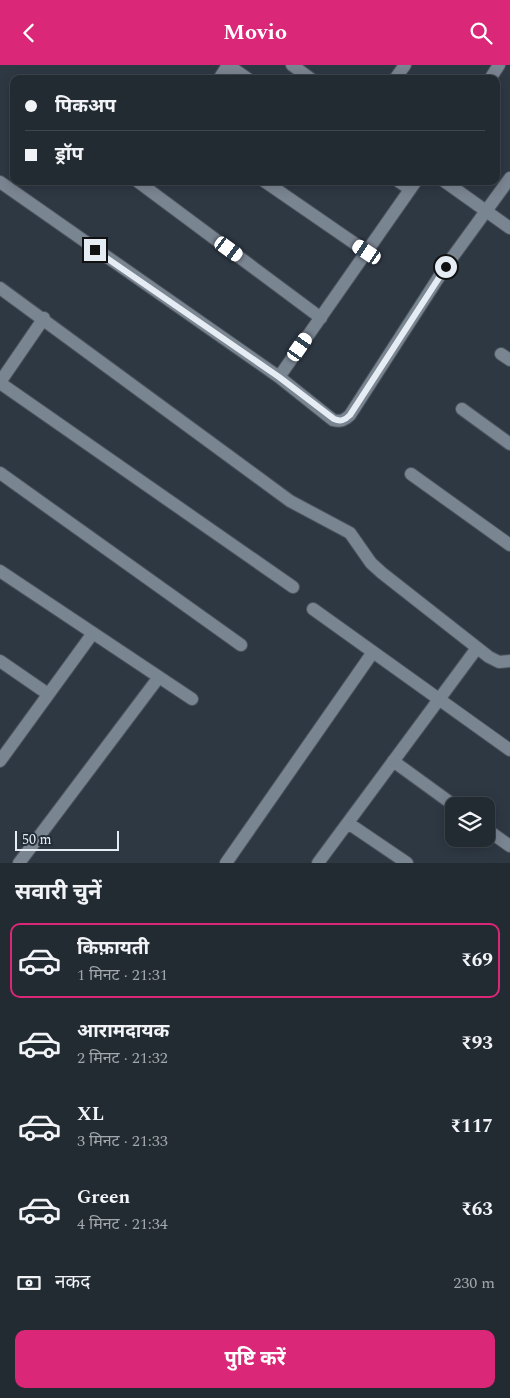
<!DOCTYPE html>
<html lang="hi">
<head>
<meta charset="utf-8">
<style>
  body { margin:0; font-family:Spectral,"Noto Sans Devanagari",serif; background:#2a323a; color:#f1f3f6; height:100vh; display:flex; flex-direction:column; font-size:19px; white-space:nowrap }
  * { box-sizing:border-box; margin:0 }
  p { font-size:16px; color:#a2a7ac }
  .icon { flex:none; width:28px; height:28px; fill:none; stroke:currentColor; stroke-width:2; stroke-linecap:round; stroke-linejoin:round }
  .map { position:relative; height:798px; overflow:hidden }
  .panel { display:flex; flex-direction:column; background:#222a32; flex:1 }
  .panel>* { flex:none }
  .guide { position:absolute; left:10px; top:10px; width:490px; height:110px; border-radius:10px; box-shadow:0 2px 12px #0003,0 0 0 1px #3f464d; display:grid; align-content:center; height:110px; padding:0 15px; background:#222a32 }
  .tools { position:absolute; left:445px; top:732px; display:grid; gap:10px }
  .tools a { display:grid; place-items:center; width:50px; height:50px; border-radius:10px; background:#222a32; box-shadow:0 2px 12px #0003,0 0 0 1px #3f464d; font-size:25px }
  .scale { position:absolute; left:15px; bottom:12px; width:104px; box-sizing:border-box; padding-left:5px; border:2px solid #e5ecf3; border-top:0; font-size:14px; line-height:18px; white-space:nowrap; color:#e5ecf3; -webkit-text-stroke:4px #242e39; paint-order:stroke }
  .end { position:absolute; width:22px; height:22px; margin:-11px; border:6px solid #e5ecf3; background:#111; box-shadow:0 0 0 2px #111 }
  .from { border-radius:50% }
  .car { position:absolute; width:15px; height:30px; margin:-15px -8px; border-radius:6px; box-shadow:0 0 4px 1px #0007; background:linear-gradient(#fff 24%,#345 0 40%,#fff 0 76%,#345 0 86%,#fff 0) }
  .guide b { display:flex; align-items:center; gap:18px; height:48px; font-size:19px }
  .guide b+b { border-top:1px solid #3f464d }
  .guide i { width:12px; height:12px; background:#f1f3f6 }
  ul { padding:0; list-style:none }
  li { display:flex; align-items:center; gap:15px; height:75px; margin:0 10px 8px; padding:0 5px; border:2px solid transparent; border-radius:10px }
  li div { flex:1 }
  li b { display:block; font-size:19px }
  li em { font-style:normal; font-weight:700 }
  li.current { border-color:#db2777 }
  li>.icon { width:45px; height:45px; stroke-width:1.5 }
  h2 { padding:0 15px; font-size:22px; line-height:60px }
  .pay { display:flex; align-items:center; gap:12px; height:55px; padding:0 15px; font-size:19px }
  .pay p { margin-inline-start:auto }
  .button { display:flex; gap:10px; margin-top:auto; padding:10px 15px }
  .button a { flex:1; height:58px; border-radius:10px; background:#db2777; color:#fff; font-size:20px; font-weight:700; line-height:58px; text-align:center }
  header { display:flex; justify-content:space-between; align-items:center; height:65px; padding:0 15px; background:#db2777; color:#fff; font-size:22px; font-weight:700 }
  .map>svg:first-child { display:block }
</style>
</head>
<body>
<header><svg class="icon" aria-label="back" viewBox="0 0 24 24"><path d="M15 5l-7 7 7 7"/></svg>Movio<svg class="icon" aria-label="search" viewBox="0 0 24 24"><circle cx="10" cy="10" r="6"/><path d="M15 15l6 6"/></svg></header>
<div class="map">
<svg width="510" height="798" viewBox="0 0 510 798">
  <rect width="100%" height="100%" fill="#2e3843"/>
  <g fill="none" stroke-linecap="round" stroke-linejoin="round">
    <defs>
      <path id="minor" d="M292,0L311,14
        M219,14L228,0L248,14
        M395,14L405,0
        M490,14L499,0
        M137,116L321,253
        M264,116L367,187
        M398,116L410,124
        M444,116L510,163
        M0,117L279,312L333,355C341,357 345,355 350,350L446,201L510,113
        M0,223L290,436L350,468L371,498L382,508L489,592L499,597L510,596
        M501,289L510,295
        M279,312L416,116
        M0,317L44,253
        M0,318L293,522
        M462,344L510,379
        M0,408L241,580
        M411,409L510,480
        M0,506L192,634
        M313,544L510,685
        M0,596L48,629
        M0,696L93,568
        M393,696L455,741
        M348,758L407,798
        M486,764L510,781
        M19,798L159,612
        M226,798L373,587
        M318,798L477,583"/>
    </defs>
    <use href="#minor" stroke="#4c545e" stroke-width="14"/>
    <use href="#minor" stroke="#7a8592" stroke-width="12"/>
  </g>
  <g fill="none" stroke-linecap="round" stroke-linejoin="round">
    <path stroke="#e5ecf3" stroke-width="6" d="M95,185L279,312L334,354C341,357 345,355 350,350L446,202"/>
  </g>
</svg>
<div class="tools">
<a><svg class="icon" aria-label="layers" viewBox="0 0 24 24"><path d="M12 4l9 5-9 5-9-5zM3 14l9 5 9-5"/></svg></a>
</div>
<div class="scale">50 m</div>
<i class="end from" style="left:446px;top:202px"></i>
<i class="end" style="left:95px;top:185px"></i>
<i class="car" style="left:229px;top:184px;rotate:126deg"></i>
<i class="car" style="left:367px;top:187px;rotate:304deg"></i>
<i class="car" style="left:300px;top:282px;rotate:35deg"></i>
<div class="guide">
<b><i class="from"></i>पिकअप</b>
<b><i></i>ड्रॉप</b>
</div>
</div>
<section class="panel">
<h2>सवारी चुनें</h2>
<ul>
<li class="current"><svg class="icon" aria-label="car" viewBox="0 0 24 24"><path d="M5 17H2v-5l4-1 3-4h7l3 4 3 1v5h-3M9 17h6M6 11h13"/><circle cx="7" cy="17" r="2"/><circle cx="17" cy="17" r="2"/></svg><div><b>किफ़ायती</b><p>1 मिनट · 21:31</p></div><em>₹69</em></li>
<li><svg class="icon" aria-label="car" viewBox="0 0 24 24"><path d="M5 17H2v-5l4-1 3-4h7l3 4 3 1v5h-3M9 17h6M6 11h13"/><circle cx="7" cy="17" r="2"/><circle cx="17" cy="17" r="2"/></svg><div><b>आरामदायक</b><p>2 मिनट · 21:32</p></div><em>₹93</em></li>
<li><svg class="icon" aria-label="car" viewBox="0 0 24 24"><path d="M5 17H2v-5l4-1 3-4h7l3 4 3 1v5h-3M9 17h6M6 11h13"/><circle cx="7" cy="17" r="2"/><circle cx="17" cy="17" r="2"/></svg><div><b>XL</b><p>3 मिनट · 21:33</p></div><em>₹117</em></li>
<li><svg class="icon" aria-label="car" viewBox="0 0 24 24"><path d="M5 17H2v-5l4-1 3-4h7l3 4 3 1v5h-3M9 17h6M6 11h13"/><circle cx="7" cy="17" r="2"/><circle cx="17" cy="17" r="2"/></svg><div><b>Green</b><p>4 मिनट · 21:34</p></div><em>₹63</em></li>
</ul>
<div class="pay"><svg class="icon" aria-label="cash" viewBox="0 0 24 24"><path d="M3 7h18v10H3z"/><circle cx="12" cy="12" r="2"/></svg>नकद<p>230 m</p></div>
<div class="button"><a>पुष्टि करें</a></div>
</section>
</body>
</html>
